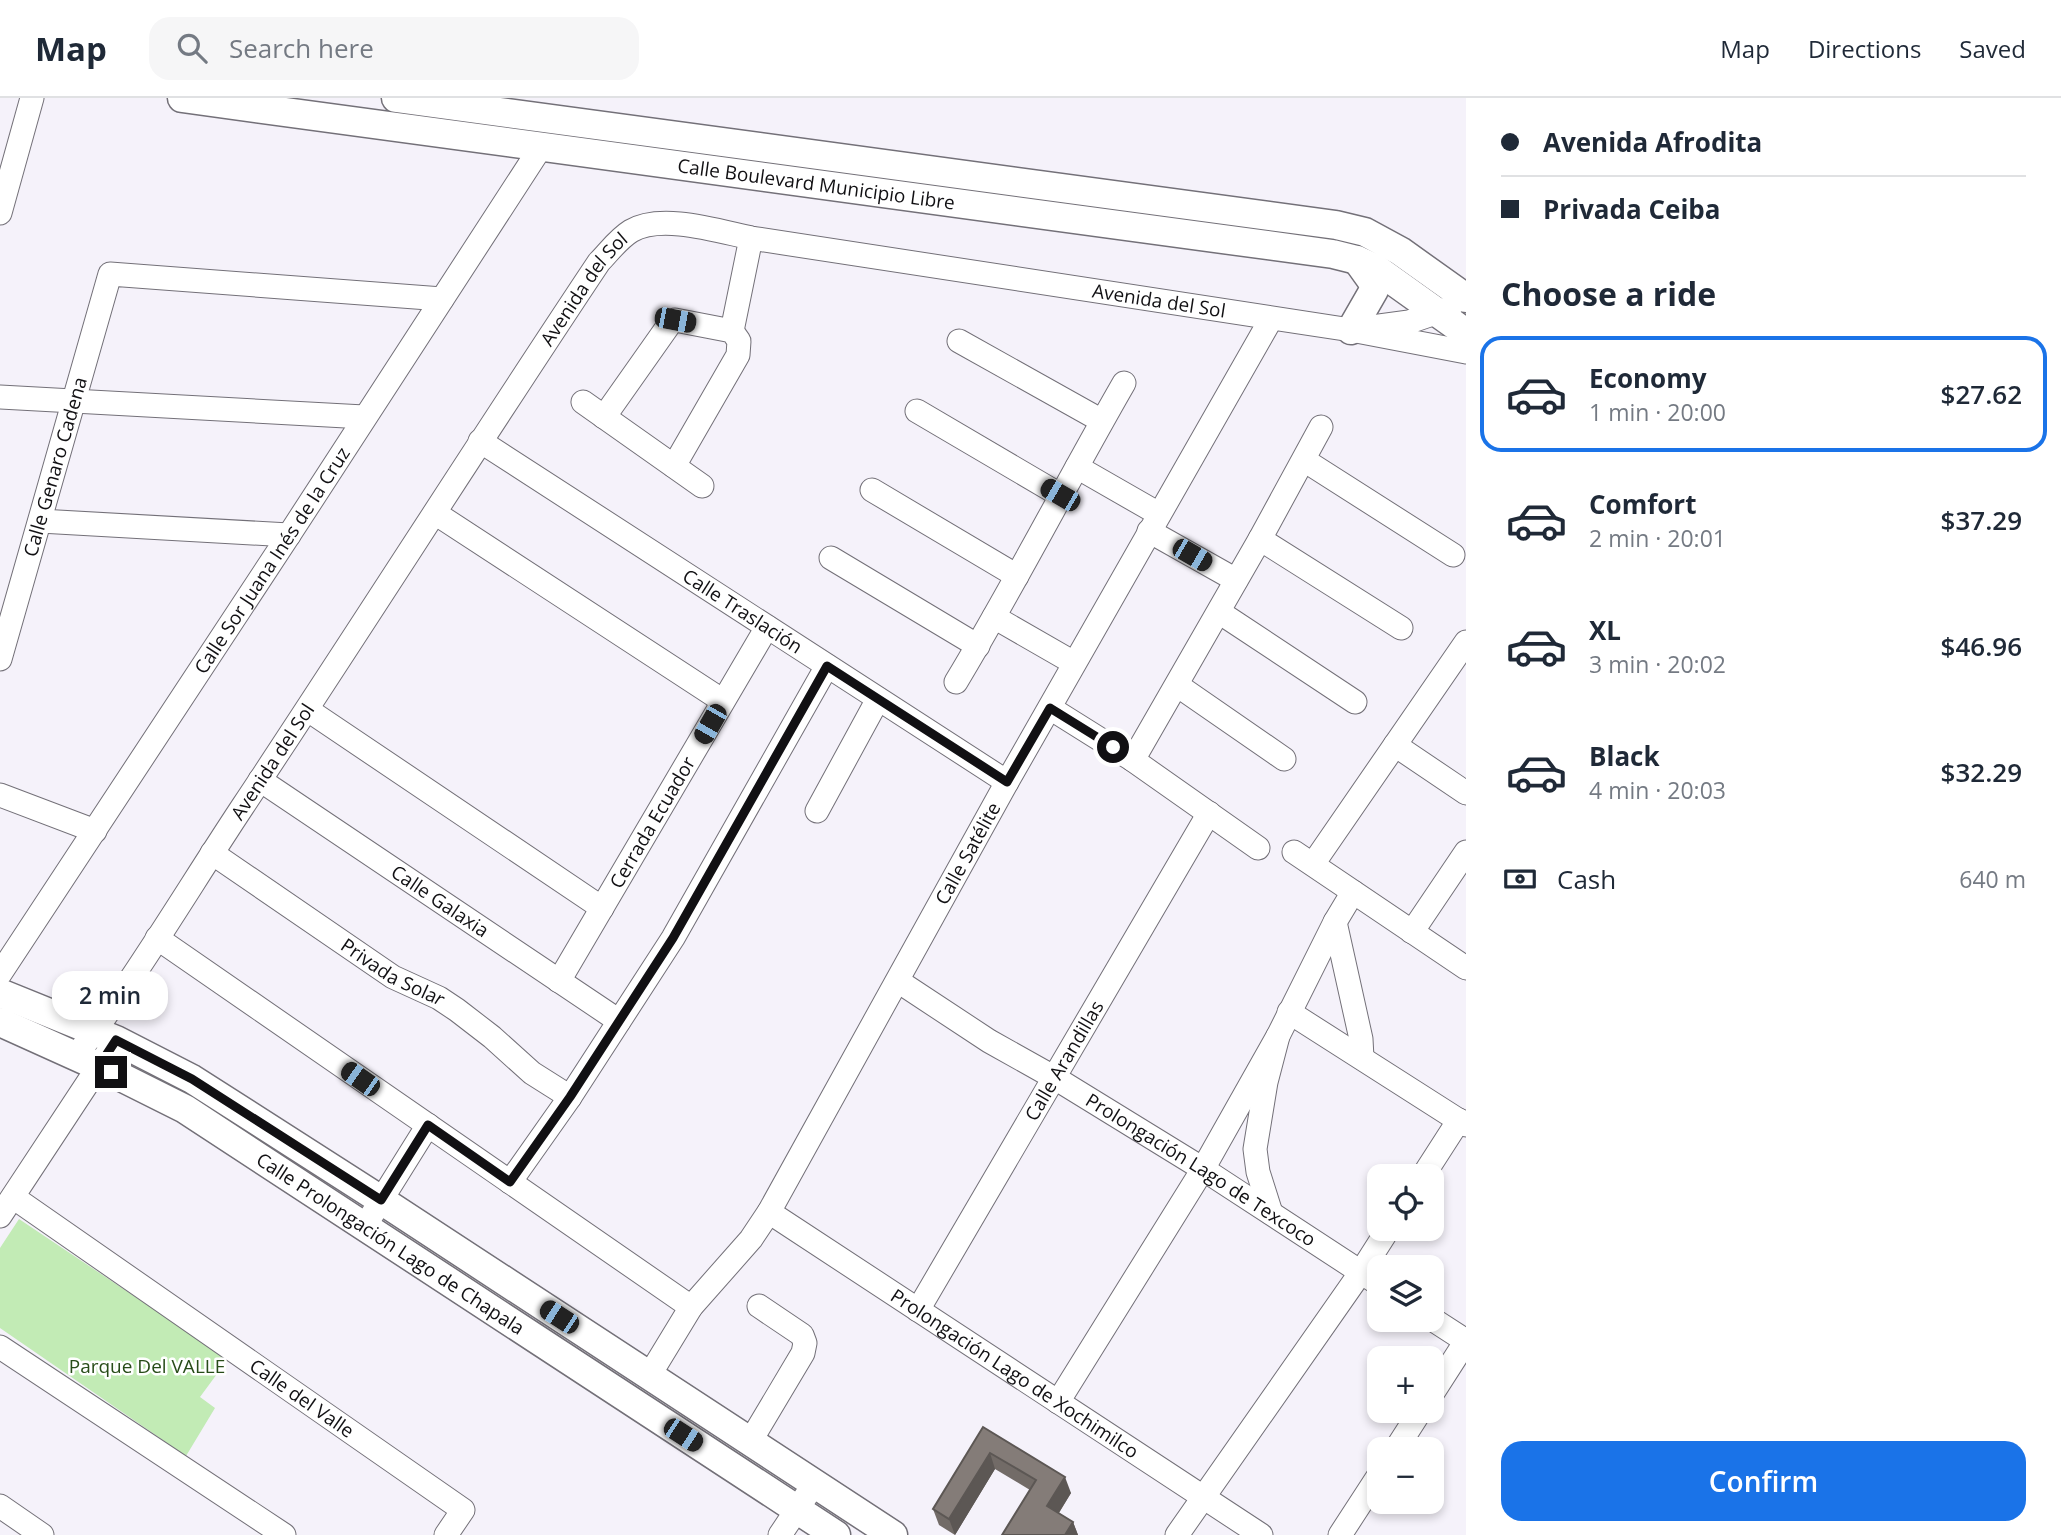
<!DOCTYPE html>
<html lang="en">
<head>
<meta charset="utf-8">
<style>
  body { margin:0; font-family:"Open Sans",sans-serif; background:#f6f6f7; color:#1f2937; height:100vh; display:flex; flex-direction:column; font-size:26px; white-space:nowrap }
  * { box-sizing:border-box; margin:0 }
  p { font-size:23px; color:#747a83 }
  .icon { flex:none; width:38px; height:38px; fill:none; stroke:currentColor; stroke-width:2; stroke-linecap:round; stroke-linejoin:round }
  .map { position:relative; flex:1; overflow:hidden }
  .side { display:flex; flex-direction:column; background:#fff; width:595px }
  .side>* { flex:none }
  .guide { display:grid; align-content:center; height:154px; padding:0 35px; background:#fff }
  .fabs { position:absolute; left:1367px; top:1066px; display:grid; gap:14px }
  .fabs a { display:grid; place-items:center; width:77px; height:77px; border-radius:14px; background:#fff; box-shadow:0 4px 10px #0003; font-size:35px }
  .end { position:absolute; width:32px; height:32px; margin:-16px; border:9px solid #111013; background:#fff; box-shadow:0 0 0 4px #fff }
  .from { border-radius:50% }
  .bubble { position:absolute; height:49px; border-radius:21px; background:#fff; box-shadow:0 4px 10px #0003; font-size:23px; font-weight:600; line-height:49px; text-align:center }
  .car { position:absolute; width:21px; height:42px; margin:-21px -10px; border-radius:9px; box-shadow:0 0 5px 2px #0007; background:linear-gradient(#222 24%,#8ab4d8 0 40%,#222 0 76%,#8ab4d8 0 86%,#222 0) }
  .guide b { display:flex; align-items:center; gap:24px; height:66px; font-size:26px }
  .guide b+b { border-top:2px solid #e0e1e3 }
  .guide i { width:18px; height:18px; background:#1f2937 }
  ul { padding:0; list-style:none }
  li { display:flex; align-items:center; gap:21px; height:116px; margin:0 14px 10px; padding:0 21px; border:4px solid transparent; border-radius:21px }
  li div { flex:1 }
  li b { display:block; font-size:26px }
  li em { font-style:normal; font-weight:600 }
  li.on { border-color:#1a73e8 }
  li>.icon { width:63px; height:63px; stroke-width:1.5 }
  h2 { padding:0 35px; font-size:32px; line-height:84px }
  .pay { display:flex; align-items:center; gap:18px; height:77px; padding:0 35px; font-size:26px }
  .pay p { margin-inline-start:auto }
  .action { display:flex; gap:14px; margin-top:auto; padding:14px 35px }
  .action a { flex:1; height:80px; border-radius:21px; background:#1a73e8; color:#fff; font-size:28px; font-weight:600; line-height:80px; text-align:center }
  header { display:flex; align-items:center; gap:42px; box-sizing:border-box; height:98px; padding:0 35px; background:#fff; border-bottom:2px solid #e0e1e3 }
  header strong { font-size:33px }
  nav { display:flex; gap:38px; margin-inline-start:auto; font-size:24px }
  .search { width:490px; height:63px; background:#f6f6f7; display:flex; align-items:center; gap:18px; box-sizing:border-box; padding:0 24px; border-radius:21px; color:#747a83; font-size:26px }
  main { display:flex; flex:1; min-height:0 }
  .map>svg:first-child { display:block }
</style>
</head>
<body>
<header>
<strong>Map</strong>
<div class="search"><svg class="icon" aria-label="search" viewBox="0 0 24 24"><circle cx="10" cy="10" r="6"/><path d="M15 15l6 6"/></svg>Search here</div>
<nav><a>Map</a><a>Directions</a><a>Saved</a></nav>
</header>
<main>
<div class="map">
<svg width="1466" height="1437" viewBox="0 0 1466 1437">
  <rect width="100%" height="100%" fill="#f5f2fa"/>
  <path fill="#c2ebb5" d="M19,1121L228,1261L200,1299L215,1310L186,1358L0,1230V1150Z"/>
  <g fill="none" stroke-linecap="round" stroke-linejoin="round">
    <defs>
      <g id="minor">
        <path d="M0,115L32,0"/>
        <path d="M1372,229L1409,224L1450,210"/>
        <path d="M732,233L751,140"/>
        <path d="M959,243L1102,323"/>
        <path d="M0,299L364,319"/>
        <path d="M583,304L702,388"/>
        <path d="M917,313L1060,397"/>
        <path d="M604,319L671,224L675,222L732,233L739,243L738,257L674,368"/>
        <path id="s1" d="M480,343L1007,684"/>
        <path d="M1304,362L1453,457"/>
        <path d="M1077,369L1159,416"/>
        <path d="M872,392L1017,478"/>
        <path d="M435,415L723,603"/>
        <path d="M40,423L289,437"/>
        <path d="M1149,433L1236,482"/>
        <path d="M1260,441L1401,530"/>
        <path d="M831,460L978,548"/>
        <path d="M1219,514L1355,604"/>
        <path d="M994,519L1074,565"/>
        <path id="s2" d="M0,561L110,176L442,201"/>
        <path d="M956,584C1015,486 1067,384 1124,285"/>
        <path d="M1177,587L1284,661"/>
        <path d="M1050,610L1133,662L1258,750"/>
        <path d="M308,612L602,810"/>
        <path d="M1395,647L1466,695"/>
        <path d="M1133,662L1260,441L1321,329"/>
        <path id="s3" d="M260,682L619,923"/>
        <path d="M0,697L95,733"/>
        <path d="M817,713L878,601"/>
        <path d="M1294,754L1466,870"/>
        <path id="s4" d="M212,755L393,879L439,900L457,912L492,939L532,975L570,999"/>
        <path d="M1313,766L1466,544"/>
        <path d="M1335,824L1361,941L1362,960"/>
        <path d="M1412,834L1466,754"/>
        <path d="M157,840L691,1209"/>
        <path id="s5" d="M0,876L289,437L541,49"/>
        <path id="s6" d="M559,883L767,529"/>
        <path id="s7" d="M898,883L989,943L1055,980L1203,1071L1379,1186"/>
        <path d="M1289,914L1466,1027"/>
        <path id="s8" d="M76,958C137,878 188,791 243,708C363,527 479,344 599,164C609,154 618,141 631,133C661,115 718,133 751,140L1351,232L1466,254"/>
        <path d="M1423,1078L1459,1022"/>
        <path d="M510,1084L570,999L673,840L827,568"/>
        <path id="s9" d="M13,1099L463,1412L446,1437"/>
        <path id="s10" d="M769,1114L1261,1437"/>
        <path d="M1271,1115L1258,1074L1255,1051L1266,984L1278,938L1335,824L1353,794"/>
        <path d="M0,1118L116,942"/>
        <path d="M365,1128L428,1027"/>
        <path id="s11" d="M918,1212L1209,715"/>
        <path d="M1432,1221L1466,1243"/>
        <path d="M0,1249L284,1437"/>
        <path id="s12" d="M649,1278L691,1209L751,1141L769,1114L1007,684L1271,221"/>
        <path d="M1432,1296L1466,1243"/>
        <path d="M1058,1304L1203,1071L1278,938"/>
        <path d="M750,1344L803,1255L805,1245L802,1237L759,1208"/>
        <path d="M1396,1351L1421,1312"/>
        <path d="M0,1408L42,1437"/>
        <path d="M780,1437L814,1386"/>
        <path d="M1177,1437L1361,1174L1389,1130"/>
        <path d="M1340,1437L1379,1377"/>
      </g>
      <g id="major">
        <path id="s13" d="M182,0L1333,156L1357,162L1375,170L1466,235"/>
        <path d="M396,0L1336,127L1365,134L1400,153L1466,200"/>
        <path d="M1351,232L1374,192L1372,183L1357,162"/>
        <path d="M0,895L116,942L192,981L381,1102L893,1437"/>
        <path id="s14" d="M0,924L111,974L185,1011L836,1437"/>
      </g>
    </defs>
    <use href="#minor" stroke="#737078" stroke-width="25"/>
    <use href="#major" stroke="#737078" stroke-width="31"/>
    <use href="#minor" stroke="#fff" stroke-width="23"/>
    <use href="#major" stroke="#fff" stroke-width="28"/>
  </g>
  <path fill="#726b67" d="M983,1329L1071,1395L1059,1415L1073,1424L1078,1437H1002L1030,1392L995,1371L955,1437L939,1427L933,1411Z"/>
  <path fill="#5c5754" d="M990,1355L995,1371L955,1437L949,1421Z
    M1065,1379L1071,1395L1053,1424L1047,1408Z
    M1073,1424L1078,1437H1065Z"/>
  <path fill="#847c78" stroke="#5c5754" stroke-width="2" d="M983,1329L1065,1379L1047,1408L1073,1424L1065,1437H1002L1036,1382L990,1355L949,1421L933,1411Z"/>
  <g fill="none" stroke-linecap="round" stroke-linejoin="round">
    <path stroke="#111013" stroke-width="9" d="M111,974L99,968L116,942L192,981L381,1102L428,1027L510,1084L570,999L673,840L827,568L1007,684L1050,610L1113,649"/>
  </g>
  <g text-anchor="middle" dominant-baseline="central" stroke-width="5" stroke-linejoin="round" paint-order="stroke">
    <g font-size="19" fill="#111013" stroke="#fff">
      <text stroke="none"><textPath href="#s13" startOffset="640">Calle Boulevard Municipio Libre</textPath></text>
      <text stroke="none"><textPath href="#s8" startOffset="920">Avenida del Sol</textPath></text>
      <text stroke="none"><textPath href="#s8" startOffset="1531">Avenida del Sol</textPath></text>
      <text stroke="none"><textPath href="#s2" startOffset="200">Calle Genaro Cadena</textPath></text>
      <text stroke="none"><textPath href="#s5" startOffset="495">Calle Sor Juana Inés de la Cruz</textPath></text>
      <text stroke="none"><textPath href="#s1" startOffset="313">Calle Traslación</textPath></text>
      <text stroke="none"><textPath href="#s8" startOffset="354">Avenida del Sol</textPath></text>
      <text stroke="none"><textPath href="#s6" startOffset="184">Cerrada Ecuador</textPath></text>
      <text stroke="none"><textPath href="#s12" startOffset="614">Calle Satélite</textPath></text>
      <text stroke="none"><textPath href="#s3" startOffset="217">Calle Galaxia</textPath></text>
      <text stroke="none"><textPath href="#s4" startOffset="217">Privada Solar</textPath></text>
      <text stroke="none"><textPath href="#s11" startOffset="289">Calle Arandillas</textPath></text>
      <text stroke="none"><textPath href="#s7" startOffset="357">Prolongación Lago de Texcoco</textPath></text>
      <text stroke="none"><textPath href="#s14" startOffset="450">Calle Prolongación Lago de Chapala</textPath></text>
      <text stroke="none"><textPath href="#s10" startOffset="294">Prolongación Lago de Xochimilco</textPath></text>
      <text stroke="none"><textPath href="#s9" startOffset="352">Calle del Valle</textPath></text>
    </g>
    <g font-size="19" fill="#274c18" stroke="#fff">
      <text x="147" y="1268">Parque Del VALLE</text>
    </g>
  </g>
</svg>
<div class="fabs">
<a><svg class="icon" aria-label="locate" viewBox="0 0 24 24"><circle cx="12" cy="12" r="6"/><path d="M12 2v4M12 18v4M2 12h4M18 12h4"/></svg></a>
<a><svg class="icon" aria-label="layers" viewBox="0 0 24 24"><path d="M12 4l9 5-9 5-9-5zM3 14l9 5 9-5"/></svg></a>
<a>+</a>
<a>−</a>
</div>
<i class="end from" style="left:1113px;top:649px"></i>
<i class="end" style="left:111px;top:974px"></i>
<div class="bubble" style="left:52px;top:873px;width:116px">2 min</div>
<i class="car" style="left:675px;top:222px;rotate:101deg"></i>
<i class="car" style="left:1060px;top:397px;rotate:300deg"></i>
<i class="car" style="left:1192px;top:457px;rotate:120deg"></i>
<i class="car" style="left:710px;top:626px;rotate:210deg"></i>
<i class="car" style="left:360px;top:981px;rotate:305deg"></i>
<i class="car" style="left:559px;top:1219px;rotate:303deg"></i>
<i class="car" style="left:683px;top:1337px;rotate:123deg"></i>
</div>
<section class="side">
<div class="guide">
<b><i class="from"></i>Avenida Afrodita</b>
<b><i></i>Privada Ceiba</b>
</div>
<h2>Choose a ride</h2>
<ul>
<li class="on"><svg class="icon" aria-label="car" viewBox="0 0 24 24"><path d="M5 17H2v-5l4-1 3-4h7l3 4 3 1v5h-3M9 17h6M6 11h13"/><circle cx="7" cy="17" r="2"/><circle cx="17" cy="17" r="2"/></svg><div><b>Economy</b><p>1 min · 20:00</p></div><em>$27.62</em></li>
<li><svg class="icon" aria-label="car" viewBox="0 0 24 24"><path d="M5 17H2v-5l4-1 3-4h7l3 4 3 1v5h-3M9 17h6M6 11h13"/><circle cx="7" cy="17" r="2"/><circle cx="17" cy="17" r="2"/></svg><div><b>Comfort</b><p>2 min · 20:01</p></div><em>$37.29</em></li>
<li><svg class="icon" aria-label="car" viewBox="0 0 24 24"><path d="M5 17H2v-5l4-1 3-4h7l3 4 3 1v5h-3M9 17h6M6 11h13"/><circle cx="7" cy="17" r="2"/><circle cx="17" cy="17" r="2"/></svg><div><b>XL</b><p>3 min · 20:02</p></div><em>$46.96</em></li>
<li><svg class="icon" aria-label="car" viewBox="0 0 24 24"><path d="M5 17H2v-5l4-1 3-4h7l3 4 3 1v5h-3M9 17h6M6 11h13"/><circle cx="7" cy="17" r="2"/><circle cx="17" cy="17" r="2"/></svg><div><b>Black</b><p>4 min · 20:03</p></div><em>$32.29</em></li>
</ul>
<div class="pay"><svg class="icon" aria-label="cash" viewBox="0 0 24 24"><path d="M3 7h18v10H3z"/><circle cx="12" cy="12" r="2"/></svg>Cash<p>640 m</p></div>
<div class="action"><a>Confirm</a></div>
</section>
</main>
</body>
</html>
